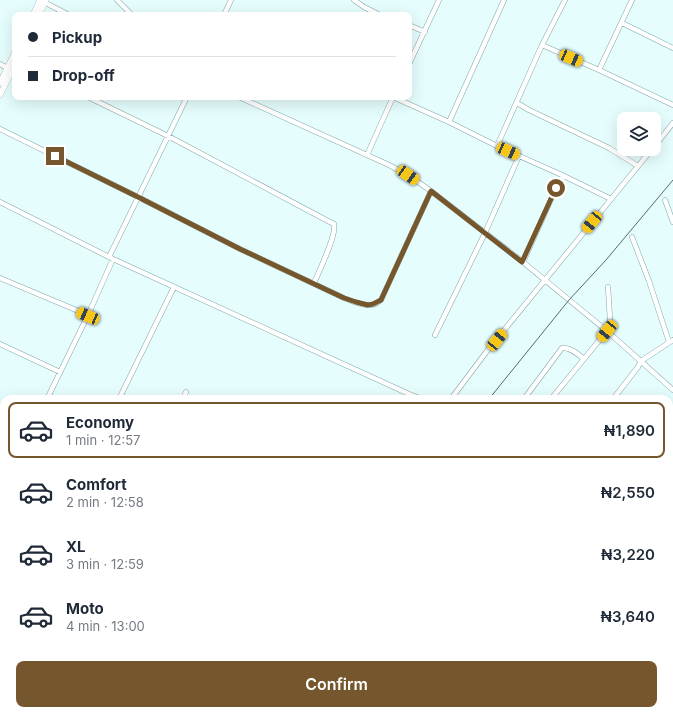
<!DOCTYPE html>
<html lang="en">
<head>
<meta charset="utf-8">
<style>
  body { margin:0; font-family:Inter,sans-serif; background:#f6f6f7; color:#1f2937; height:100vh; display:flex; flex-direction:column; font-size:15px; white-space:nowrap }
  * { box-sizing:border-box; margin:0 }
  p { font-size:13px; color:#747a83 }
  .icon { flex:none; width:22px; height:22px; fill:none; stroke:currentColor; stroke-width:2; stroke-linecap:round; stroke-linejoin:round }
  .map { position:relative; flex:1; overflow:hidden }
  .drawer { position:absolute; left:0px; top:395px; width:673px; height:320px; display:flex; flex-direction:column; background:#fff; border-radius:12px 12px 0 0; box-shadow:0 4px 16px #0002 }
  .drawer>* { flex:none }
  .banner { position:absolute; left:12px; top:12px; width:400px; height:88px; border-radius:8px; box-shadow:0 4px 16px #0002; display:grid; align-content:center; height:88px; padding:0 16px; background:#fff }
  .fabs { position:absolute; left:617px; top:112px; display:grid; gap:8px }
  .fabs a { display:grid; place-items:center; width:44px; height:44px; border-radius:8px; background:#fff; box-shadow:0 4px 16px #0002; font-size:20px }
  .end { position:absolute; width:18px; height:18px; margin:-9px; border:5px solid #76562c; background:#fff; box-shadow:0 0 0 2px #fff }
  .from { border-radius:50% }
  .car { position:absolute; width:12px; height:24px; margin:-12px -6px; border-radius:5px; box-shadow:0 0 3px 1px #0007; background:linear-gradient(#f5c518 24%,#345 0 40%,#f5c518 0 76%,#345 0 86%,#f5c518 0) }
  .banner b { display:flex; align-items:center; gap:14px; height:38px; font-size:15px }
  .banner b+b { border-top:1px solid #e0e1e3 }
  .banner i { width:10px; height:10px; background:#1f2937 }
  ul { padding:7px 0 0; list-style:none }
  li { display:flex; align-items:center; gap:12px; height:56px; margin:0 8px 6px; padding:0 8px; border:2px solid transparent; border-radius:8px }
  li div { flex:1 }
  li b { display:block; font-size:15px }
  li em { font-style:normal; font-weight:600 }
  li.selected { border-color:#76562c }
  li>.icon { width:36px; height:36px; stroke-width:1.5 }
  .action { display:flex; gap:8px; margin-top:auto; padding:8px 16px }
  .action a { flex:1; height:46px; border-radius:8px; background:#76562c; color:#fff; font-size:16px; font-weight:600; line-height:46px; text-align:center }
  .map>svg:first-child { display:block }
</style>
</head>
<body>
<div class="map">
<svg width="673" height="715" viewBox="0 0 673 715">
  <rect width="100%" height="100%" fill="#e5fdfd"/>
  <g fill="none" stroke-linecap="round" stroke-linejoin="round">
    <defs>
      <path id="minor" d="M117,0L132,15
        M354,0L364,7L380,15
        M42,1L69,15
        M224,15L231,0
        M622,23L673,48
        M409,25L425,32
        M542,45L599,70L673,105
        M0,64L7,68
        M409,64L439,0
        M599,70L632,0
        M88,97L168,136L328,221L334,224C337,235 319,271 314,283
        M239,97L389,165L408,175L431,191L523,262L607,331L673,390
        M393,97L449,122L497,146L562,175L611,199
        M517,103L529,110L609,148L638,166
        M449,122L504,0
        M0,129L138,197L240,249L344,298C351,301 364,306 372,305C376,304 379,302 381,300L431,191
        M497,146L542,45L565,0
        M654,147L673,123
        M367,155L393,97
        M665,200L673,222
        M0,202L113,259L409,394L422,399
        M632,237L649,281L669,342
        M109,257L187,97
        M523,262L562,175
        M0,278L88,315
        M435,335L485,233L519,156
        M0,344L60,372
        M47,399L88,315L113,259
        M119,399L174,287
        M183,399L186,392
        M222,399H223
        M451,399L487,351L652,149
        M524,399L562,348C570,347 578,354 584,359
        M551,399L607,331L610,320L608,287
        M613,399L638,367L641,361L673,340
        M669,471L673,469
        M0,496L4,488
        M0,573L4,575
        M669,628L673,626
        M669,651L673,660
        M0,659L4,660
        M637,711L673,714
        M39,715L41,711
        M168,715L172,711
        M361,715L364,711
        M415,715L417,711
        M526,715V711"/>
      <path id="major" d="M33,15L40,0
        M39,15L46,0
        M0,83L15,52
        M0,95L15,65"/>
    </defs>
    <use href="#minor" stroke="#80a6a6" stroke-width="5.5"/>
    <use href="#major" stroke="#80a6a6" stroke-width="6"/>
    <use href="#minor" stroke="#fff" stroke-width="4.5"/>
    <use href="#major" stroke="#fff" stroke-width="5.5"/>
    <path stroke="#586a6a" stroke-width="1" d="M489,399L569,300L606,260L673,180
      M227,715L230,711"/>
  </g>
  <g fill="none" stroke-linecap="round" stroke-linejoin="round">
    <path stroke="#76562c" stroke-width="5" d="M55,156L138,197L240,249L344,298L356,302L368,305L373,304L381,300L431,191L522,262L556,188"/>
  </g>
</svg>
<div class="fabs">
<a><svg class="icon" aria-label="layers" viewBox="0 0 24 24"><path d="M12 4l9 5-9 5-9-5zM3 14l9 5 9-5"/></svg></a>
</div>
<i class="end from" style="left:556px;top:188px"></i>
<i class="end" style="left:55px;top:156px"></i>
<i class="car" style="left:571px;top:58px;rotate:113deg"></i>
<i class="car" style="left:508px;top:151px;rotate:114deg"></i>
<i class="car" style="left:408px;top:175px;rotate:124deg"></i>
<i class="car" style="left:592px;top:222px;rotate:219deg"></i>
<i class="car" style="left:88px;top:316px;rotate:293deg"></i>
<i class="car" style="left:607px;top:331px;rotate:219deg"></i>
<i class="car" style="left:497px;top:340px;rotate:39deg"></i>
<div class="banner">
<b><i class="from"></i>Pickup</b>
<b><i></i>Drop-off</b>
</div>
<section class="drawer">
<ul>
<li class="selected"><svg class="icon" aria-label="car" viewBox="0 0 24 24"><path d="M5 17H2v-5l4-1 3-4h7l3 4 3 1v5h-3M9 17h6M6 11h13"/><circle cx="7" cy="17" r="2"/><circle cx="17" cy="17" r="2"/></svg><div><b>Economy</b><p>1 min · 12:57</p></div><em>₦1,890</em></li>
<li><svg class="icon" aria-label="car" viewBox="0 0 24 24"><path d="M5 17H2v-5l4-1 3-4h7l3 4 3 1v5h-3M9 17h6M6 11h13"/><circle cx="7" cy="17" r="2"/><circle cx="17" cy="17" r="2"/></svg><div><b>Comfort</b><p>2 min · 12:58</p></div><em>₦2,550</em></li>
<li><svg class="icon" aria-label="car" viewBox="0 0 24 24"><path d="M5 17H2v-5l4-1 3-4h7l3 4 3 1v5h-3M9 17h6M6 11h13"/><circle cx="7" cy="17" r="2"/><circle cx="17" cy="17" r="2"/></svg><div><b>XL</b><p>3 min · 12:59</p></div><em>₦3,220</em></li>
<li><svg class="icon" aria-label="car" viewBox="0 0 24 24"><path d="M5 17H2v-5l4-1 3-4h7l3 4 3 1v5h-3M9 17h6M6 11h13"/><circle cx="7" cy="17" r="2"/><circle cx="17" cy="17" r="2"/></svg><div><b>Moto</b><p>4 min · 13:00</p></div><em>₦3,640</em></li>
</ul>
<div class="action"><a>Confirm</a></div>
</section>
</div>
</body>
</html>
